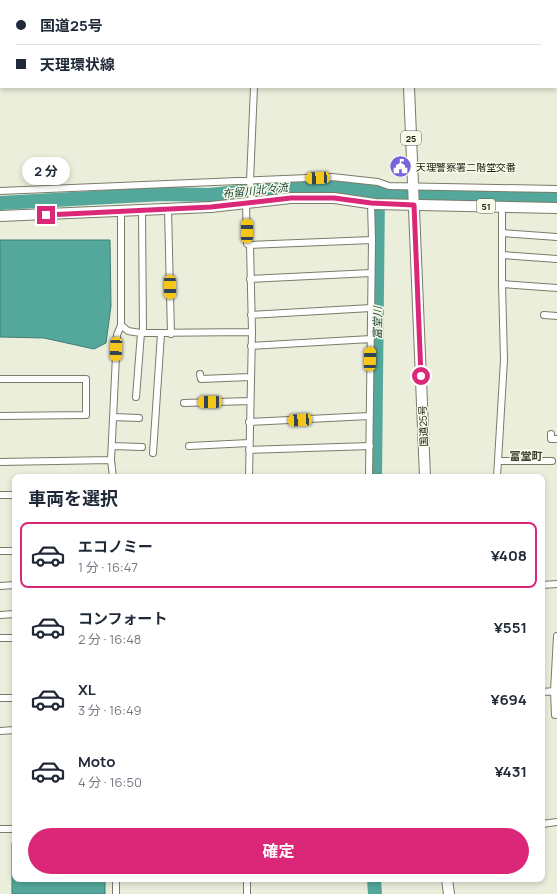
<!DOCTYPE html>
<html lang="ja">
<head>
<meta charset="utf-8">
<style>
  body { margin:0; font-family:Manrope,"Noto Sans JP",sans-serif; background:#f2f2f3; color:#1f2937; height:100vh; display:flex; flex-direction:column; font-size:15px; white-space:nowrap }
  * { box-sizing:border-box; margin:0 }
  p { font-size:13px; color:#747a83 }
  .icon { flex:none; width:22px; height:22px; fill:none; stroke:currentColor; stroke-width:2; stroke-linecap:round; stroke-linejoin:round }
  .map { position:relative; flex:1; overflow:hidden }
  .details { position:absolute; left:12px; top:474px; width:533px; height:408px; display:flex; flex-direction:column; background:#fff; border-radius:8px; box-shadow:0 2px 6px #0003 }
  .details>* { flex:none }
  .hud { position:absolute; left:0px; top:0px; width:557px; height:88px; box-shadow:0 2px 6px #0003; display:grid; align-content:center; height:88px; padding:0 16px; background:#fff }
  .end { position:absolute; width:18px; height:18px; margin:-9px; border:5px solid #db2777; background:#fff; box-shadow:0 0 0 2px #fff }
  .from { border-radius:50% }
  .bubble { position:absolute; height:28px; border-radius:14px; background:#fff; box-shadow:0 2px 6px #0003; font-size:13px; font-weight:700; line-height:28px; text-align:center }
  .car { position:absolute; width:12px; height:24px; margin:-12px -6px; border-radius:5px; box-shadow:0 0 3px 1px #0007; background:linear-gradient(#f5c518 24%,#345 0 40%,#f5c518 0 76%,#345 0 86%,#f5c518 0) }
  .hud b { display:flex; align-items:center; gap:14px; height:38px; font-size:15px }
  .hud b+b { border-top:1px solid #e0e1e3 }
  .hud i { width:10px; height:10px; background:#1f2937 }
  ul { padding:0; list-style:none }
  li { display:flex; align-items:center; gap:12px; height:66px; margin:0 8px 6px; padding:0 8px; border:2px solid transparent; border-radius:8px }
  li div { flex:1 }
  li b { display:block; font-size:15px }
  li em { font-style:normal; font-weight:700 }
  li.selected { border-color:#db2777 }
  li>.icon { width:36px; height:36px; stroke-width:1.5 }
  h2 { padding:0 16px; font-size:18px; line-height:48px }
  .action { display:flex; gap:8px; margin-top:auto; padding:8px 16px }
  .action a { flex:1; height:46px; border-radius:24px; background:#db2777; color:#fff; font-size:16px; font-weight:700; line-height:46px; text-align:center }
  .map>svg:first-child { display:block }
</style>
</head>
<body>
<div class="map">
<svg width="557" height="894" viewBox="0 0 557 894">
  <rect width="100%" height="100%" fill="#ebeeda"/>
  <path fill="#53a89b" stroke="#417d72" d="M496,0H557V79L556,1Z
    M0,240H110L111,306L106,343L94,349L44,338L0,337Z
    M12,843H15V879H105V894H12Z"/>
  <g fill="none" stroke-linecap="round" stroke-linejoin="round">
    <path stroke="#53a89b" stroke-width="14" d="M0,203L163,194L209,195L297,186L339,187L378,193L557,199
      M375,477L378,193
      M374,879L375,894"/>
    <defs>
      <path id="minor" d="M119,0V1
        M258,1V0
        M0,71H1
        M0,191L332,177L378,182L389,186L557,189
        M252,202L250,181L254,87
        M246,203L247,244L250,245L252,332L249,477
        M168,209L171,334
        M142,211L143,333
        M121,212V325
        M502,233L557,237
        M250,245L372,240
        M502,255L557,259
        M250,279L371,273
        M502,284L557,288
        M251,315L371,308
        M544,315L557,316
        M251,346L371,339
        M200,374L201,379L250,377
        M0,379H86V415L0,416
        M136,397L141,333
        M184,403L250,401
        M113,417L139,418
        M249,422L369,416
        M551,434V439H557
        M112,446L142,447
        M189,446L249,443
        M249,450L370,446
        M153,453L161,334
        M498,461H552
        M0,462L111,460
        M113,477L111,460L117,335L121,325L128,331L141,333L252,332
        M369,477L372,240L371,203
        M497,477L504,360L502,284V206
        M0,495H15
        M0,551H15
        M542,585L557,584
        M0,586L15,585
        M0,615L15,614
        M557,636L554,691L555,715H557
        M0,638H15
        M542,692L554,691
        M0,698H15
        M0,731L15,730
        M542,824L557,822
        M0,829H15
        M116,894V879
        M247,894V879"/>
      <path id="primary" d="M0,216L211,207L291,198H334L375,204L557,208"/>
      <path id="trunk" d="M405,0V1
        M409,87L425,477
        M447,879L449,894"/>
    </defs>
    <use href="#minor" stroke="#7a7c6b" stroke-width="8"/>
    <use href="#primary" stroke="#7a7c6b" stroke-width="12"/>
    <use href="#trunk" stroke="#7a7c6b" stroke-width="12"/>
    <use href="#minor" stroke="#fff" stroke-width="6"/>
    <use href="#primary" stroke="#fff" stroke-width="10"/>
    <use href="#trunk" stroke="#fff" stroke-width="10"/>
  </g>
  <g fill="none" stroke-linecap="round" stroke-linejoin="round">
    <path stroke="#db2777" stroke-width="5" d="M46,215L211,207L291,198H334L371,203L414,205L421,376"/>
  </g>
  <defs>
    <symbol id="civic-disc" viewBox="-11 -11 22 22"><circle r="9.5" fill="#7764df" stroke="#f8fbe7"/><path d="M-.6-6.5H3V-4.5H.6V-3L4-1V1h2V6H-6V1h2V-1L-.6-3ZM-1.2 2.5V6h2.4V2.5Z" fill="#fff"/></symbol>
  </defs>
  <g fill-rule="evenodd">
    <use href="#civic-disc" x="388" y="154" width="25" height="25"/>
  </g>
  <g text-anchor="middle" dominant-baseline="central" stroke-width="3" stroke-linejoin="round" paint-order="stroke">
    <g fill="#f8fbe7" stroke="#5b5d52" stroke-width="1">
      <rect x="401" y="131" width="20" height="14" rx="3"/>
      <rect x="477" y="199" width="18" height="14" rx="3"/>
    </g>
    <g font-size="9" font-weight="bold" fill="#181912">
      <text x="411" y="138">25</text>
      <text x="486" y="206">51</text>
    </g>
    <g font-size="10" fill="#181912" stroke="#f8fbe7" text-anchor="start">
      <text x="416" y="167">天理警察署二階堂交番</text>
    </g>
    <g font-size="10" fill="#181912" stroke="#f8fbe7">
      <text transform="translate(423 426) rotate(-92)">国道25号</text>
    </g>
    <g font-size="11" font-style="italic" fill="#1b423c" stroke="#f8fbe7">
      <text transform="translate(255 190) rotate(-6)">布留川北々流</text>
      <text transform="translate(377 323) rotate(-89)">富堂川</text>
    </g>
    <g font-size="11" font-weight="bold" fill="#3e4031" stroke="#f8fbe7">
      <text x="526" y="455">富堂町</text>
    </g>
  </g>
</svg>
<i class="end from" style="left:421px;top:376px"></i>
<i class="end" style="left:46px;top:215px"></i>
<div class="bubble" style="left:22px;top:157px;width:48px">2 分</div>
<i class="car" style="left:318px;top:178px;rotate:267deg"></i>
<i class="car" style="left:247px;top:231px;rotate:0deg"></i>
<i class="car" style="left:170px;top:287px;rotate:179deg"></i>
<i class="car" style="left:116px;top:349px;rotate:182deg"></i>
<i class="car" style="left:370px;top:359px;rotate:1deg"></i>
<i class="car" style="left:210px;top:402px;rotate:269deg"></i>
<i class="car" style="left:300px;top:420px;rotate:266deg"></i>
<div class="hud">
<b><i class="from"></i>国道25号</b>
<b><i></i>天理環状線</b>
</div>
<section class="details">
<h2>車両を選択</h2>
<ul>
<li class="selected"><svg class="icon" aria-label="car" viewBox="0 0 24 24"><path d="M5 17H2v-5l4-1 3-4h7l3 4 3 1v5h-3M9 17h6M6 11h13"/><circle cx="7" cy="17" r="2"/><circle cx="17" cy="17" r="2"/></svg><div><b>エコノミー</b><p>1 分 · 16:47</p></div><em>¥408</em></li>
<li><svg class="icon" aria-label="car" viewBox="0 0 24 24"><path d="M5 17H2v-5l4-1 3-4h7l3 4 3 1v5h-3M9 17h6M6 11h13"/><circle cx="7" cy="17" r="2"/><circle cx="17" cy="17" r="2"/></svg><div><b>コンフォート</b><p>2 分 · 16:48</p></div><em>¥551</em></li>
<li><svg class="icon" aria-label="car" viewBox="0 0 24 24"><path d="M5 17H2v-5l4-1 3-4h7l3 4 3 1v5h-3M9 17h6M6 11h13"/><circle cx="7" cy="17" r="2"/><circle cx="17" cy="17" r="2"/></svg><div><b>XL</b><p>3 分 · 16:49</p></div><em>¥694</em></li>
<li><svg class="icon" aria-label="car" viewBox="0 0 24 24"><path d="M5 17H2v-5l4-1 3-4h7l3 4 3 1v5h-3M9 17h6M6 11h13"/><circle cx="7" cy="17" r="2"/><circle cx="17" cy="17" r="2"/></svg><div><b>Moto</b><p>4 分 · 16:50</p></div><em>¥431</em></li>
</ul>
<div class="action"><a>確定</a></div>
</section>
</div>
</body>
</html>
